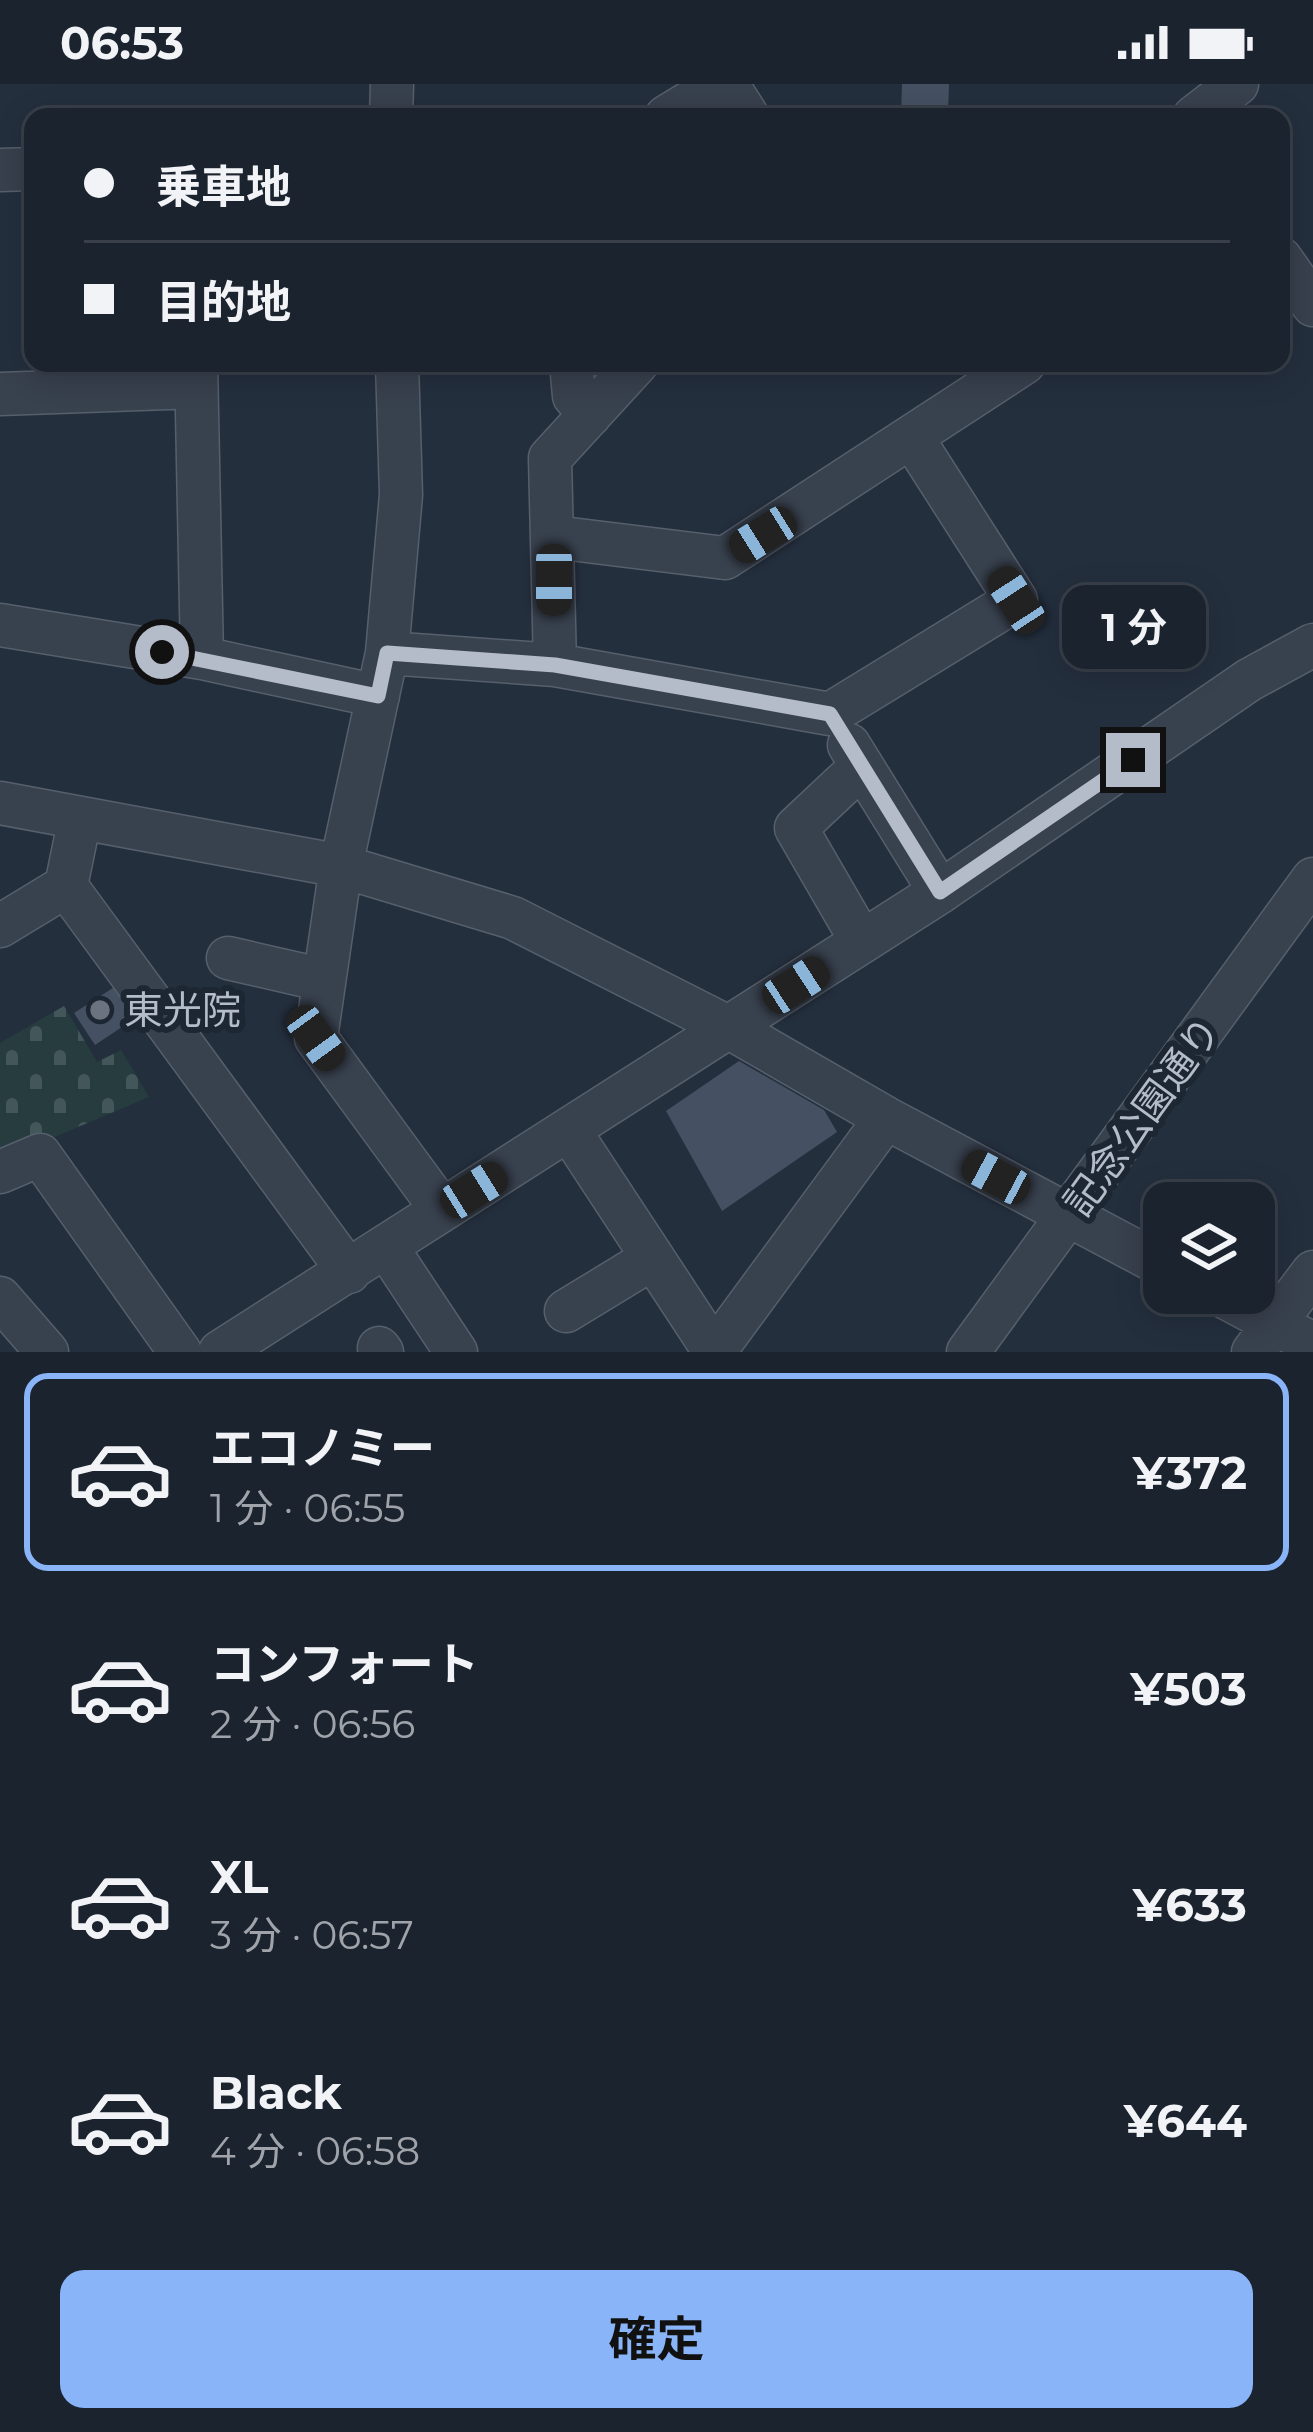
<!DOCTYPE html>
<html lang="ja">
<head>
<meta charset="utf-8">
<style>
  body { margin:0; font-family:Montserrat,"Noto Sans JP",sans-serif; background:#282f3a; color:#f1f3f6; height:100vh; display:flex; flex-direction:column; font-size:45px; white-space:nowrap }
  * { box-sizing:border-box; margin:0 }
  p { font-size:39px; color:#a0a4aa }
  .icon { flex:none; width:66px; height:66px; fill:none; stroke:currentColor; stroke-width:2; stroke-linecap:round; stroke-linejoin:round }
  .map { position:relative; height:1268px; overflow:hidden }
  .sheet { display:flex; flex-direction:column; background:#1b232e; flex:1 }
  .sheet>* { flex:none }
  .guide { position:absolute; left:24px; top:24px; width:1266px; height:264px; border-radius:24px; box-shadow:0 6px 30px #0003,0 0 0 3px #39404a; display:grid; align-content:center; height:264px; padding:0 60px; background:#1b232e }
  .controls { position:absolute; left:1143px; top:1098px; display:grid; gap:24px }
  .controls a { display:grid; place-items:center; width:132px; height:132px; border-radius:24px; background:#1b232e; box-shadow:0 6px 30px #0003,0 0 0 3px #39404a; font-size:60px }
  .end { position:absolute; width:54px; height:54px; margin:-27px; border:15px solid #b4bcc9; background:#111; box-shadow:0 0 0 6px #111 }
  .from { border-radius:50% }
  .bubble { position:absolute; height:84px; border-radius:24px; background:#1b232e; box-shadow:0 6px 30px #0003,0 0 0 3px #39404a; font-size:39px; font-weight:700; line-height:84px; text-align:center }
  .car { position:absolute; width:36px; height:72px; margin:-36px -18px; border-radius:15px; box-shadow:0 0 9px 3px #0007; background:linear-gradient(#222 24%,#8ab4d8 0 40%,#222 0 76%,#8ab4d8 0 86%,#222 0) }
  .guide b { display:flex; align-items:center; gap:42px; height:114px; font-size:45px }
  .guide b+b { border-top:3px solid #39404a }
  .guide i { width:30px; height:30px; background:#f1f3f6 }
  ul { padding:21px 0 0; list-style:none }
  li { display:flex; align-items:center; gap:36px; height:198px; margin:0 24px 18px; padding:0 36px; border:6px solid transparent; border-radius:24px }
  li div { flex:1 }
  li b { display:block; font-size:45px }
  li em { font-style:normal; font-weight:700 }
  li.on { border-color:#8ab4f8 }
  li>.icon { width:108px; height:108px; stroke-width:1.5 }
  .primary-button { display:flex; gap:24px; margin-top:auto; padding:24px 60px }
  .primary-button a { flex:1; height:138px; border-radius:24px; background:#8ab4f8; color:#111; font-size:48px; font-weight:700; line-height:138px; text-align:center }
  .status { display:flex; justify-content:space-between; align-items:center; height:84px; padding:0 60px; background:#1b232e; direction:ltr }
  .status svg { height:33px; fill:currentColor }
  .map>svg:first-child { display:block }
</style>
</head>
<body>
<div class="status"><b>06:53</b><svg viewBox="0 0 49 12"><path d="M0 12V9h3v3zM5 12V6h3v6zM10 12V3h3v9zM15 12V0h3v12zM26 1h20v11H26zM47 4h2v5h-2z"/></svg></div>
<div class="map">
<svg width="1313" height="1268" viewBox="0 0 1313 1268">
  <defs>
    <pattern id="cemetery-stones" width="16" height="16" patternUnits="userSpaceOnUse" patternTransform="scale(3)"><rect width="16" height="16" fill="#263c3f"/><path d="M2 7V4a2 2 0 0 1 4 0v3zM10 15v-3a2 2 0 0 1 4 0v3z" fill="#435659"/></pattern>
  </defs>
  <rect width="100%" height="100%" fill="#242f3e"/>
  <path fill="url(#cemetery-stones)" d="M64,922L97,978L121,966L149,1013L0,1076V959Z"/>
  <path fill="#455162" d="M902,0H949L948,33H901Z
    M116,902L137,933L95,961L74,929Z
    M739,977L824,1026L837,1048L722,1127L666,1027Z"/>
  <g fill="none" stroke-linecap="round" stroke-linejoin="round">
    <defs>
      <path id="minor" d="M727,0L748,33
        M391,33L392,0
        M666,33L720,0
        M1194,33L1237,0
        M0,86L33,85
        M1281,175L1313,221
        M196,279L202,574
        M397,279L401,411L387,569L341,782L316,954L442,1126
        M571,279L574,312L590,331
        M0,310L196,303
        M554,453L725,474L1024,279
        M0,541L202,574L378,612
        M387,569L555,581L830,630L1016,516L913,355
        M555,581L550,374L637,279
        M849,661L940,808
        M0,719L341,782L513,834L730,944L886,1034L1164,1182
        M66,802L349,1188
        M0,842L66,802L80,734
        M862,858L796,744L862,682
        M228,874L324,896
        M569,1046L714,1267
        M0,1088L40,1071L180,1268
        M387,1164L456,1268
        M1217,1209L1313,1260
        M0,1214L47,1268
        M566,1227L653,1174
        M379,1264L382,1268
        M220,1268L940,808L1249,596L1313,561
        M714,1268L886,1034
        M968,1268L1313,795
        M1253,1268L1313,1188"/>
    </defs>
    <use href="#minor" stroke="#565f6c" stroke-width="45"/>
    <use href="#minor" stroke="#38414e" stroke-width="42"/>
  </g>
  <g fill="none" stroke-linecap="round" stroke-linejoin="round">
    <path stroke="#b4bcc9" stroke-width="15" d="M162,568L378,612L387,569L555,581L830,630L940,808L1133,676"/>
  </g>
  <circle fill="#6b7280" stroke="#1d2633" stroke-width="4.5" cx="100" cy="926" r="12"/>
  <g text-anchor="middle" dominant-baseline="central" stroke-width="12" stroke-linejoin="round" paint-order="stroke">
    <g font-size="39" fill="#b4bcc9" stroke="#1d2633" text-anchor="start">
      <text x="124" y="926">東光院</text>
    </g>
    <g font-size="39" fill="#b4bcc9" stroke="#1d2633">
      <text transform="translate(1142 1032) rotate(-54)">記念公園通り</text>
    </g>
  </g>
</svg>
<div class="controls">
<a><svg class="icon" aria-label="layers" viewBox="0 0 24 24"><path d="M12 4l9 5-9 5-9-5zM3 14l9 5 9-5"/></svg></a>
</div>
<i class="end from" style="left:162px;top:568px"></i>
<i class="end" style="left:1133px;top:676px"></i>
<div class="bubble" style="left:1062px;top:501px;width:144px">1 分</div>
<i class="car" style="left:763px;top:451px;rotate:238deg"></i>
<i class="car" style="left:554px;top:496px;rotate:180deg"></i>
<i class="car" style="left:1016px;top:516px;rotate:327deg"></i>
<i class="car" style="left:796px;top:901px;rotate:57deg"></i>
<i class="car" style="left:316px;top:954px;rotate:144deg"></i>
<i class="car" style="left:996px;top:1093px;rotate:298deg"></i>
<i class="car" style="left:474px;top:1106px;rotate:58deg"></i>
<div class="guide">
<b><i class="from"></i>乗車地</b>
<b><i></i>目的地</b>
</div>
</div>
<section class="sheet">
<ul>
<li class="on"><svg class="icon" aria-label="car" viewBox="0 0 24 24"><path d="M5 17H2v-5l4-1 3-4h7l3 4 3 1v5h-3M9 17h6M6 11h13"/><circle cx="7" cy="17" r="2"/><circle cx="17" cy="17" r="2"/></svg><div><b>エコノミー</b><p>1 分 · 06:55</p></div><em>¥372</em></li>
<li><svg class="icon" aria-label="car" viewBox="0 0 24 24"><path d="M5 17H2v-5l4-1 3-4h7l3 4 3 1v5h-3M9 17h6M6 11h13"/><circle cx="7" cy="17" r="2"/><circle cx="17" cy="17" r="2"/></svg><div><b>コンフォート</b><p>2 分 · 06:56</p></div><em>¥503</em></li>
<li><svg class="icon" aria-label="car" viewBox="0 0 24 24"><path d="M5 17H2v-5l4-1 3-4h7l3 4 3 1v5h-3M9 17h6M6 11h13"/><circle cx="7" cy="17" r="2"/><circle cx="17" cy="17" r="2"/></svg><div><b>XL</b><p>3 分 · 06:57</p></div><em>¥633</em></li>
<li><svg class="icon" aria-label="car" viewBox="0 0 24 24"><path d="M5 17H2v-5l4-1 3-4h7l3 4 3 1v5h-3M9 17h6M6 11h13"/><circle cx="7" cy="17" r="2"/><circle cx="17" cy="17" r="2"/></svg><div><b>Black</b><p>4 分 · 06:58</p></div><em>¥644</em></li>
</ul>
<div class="primary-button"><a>確定</a></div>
</section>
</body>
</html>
